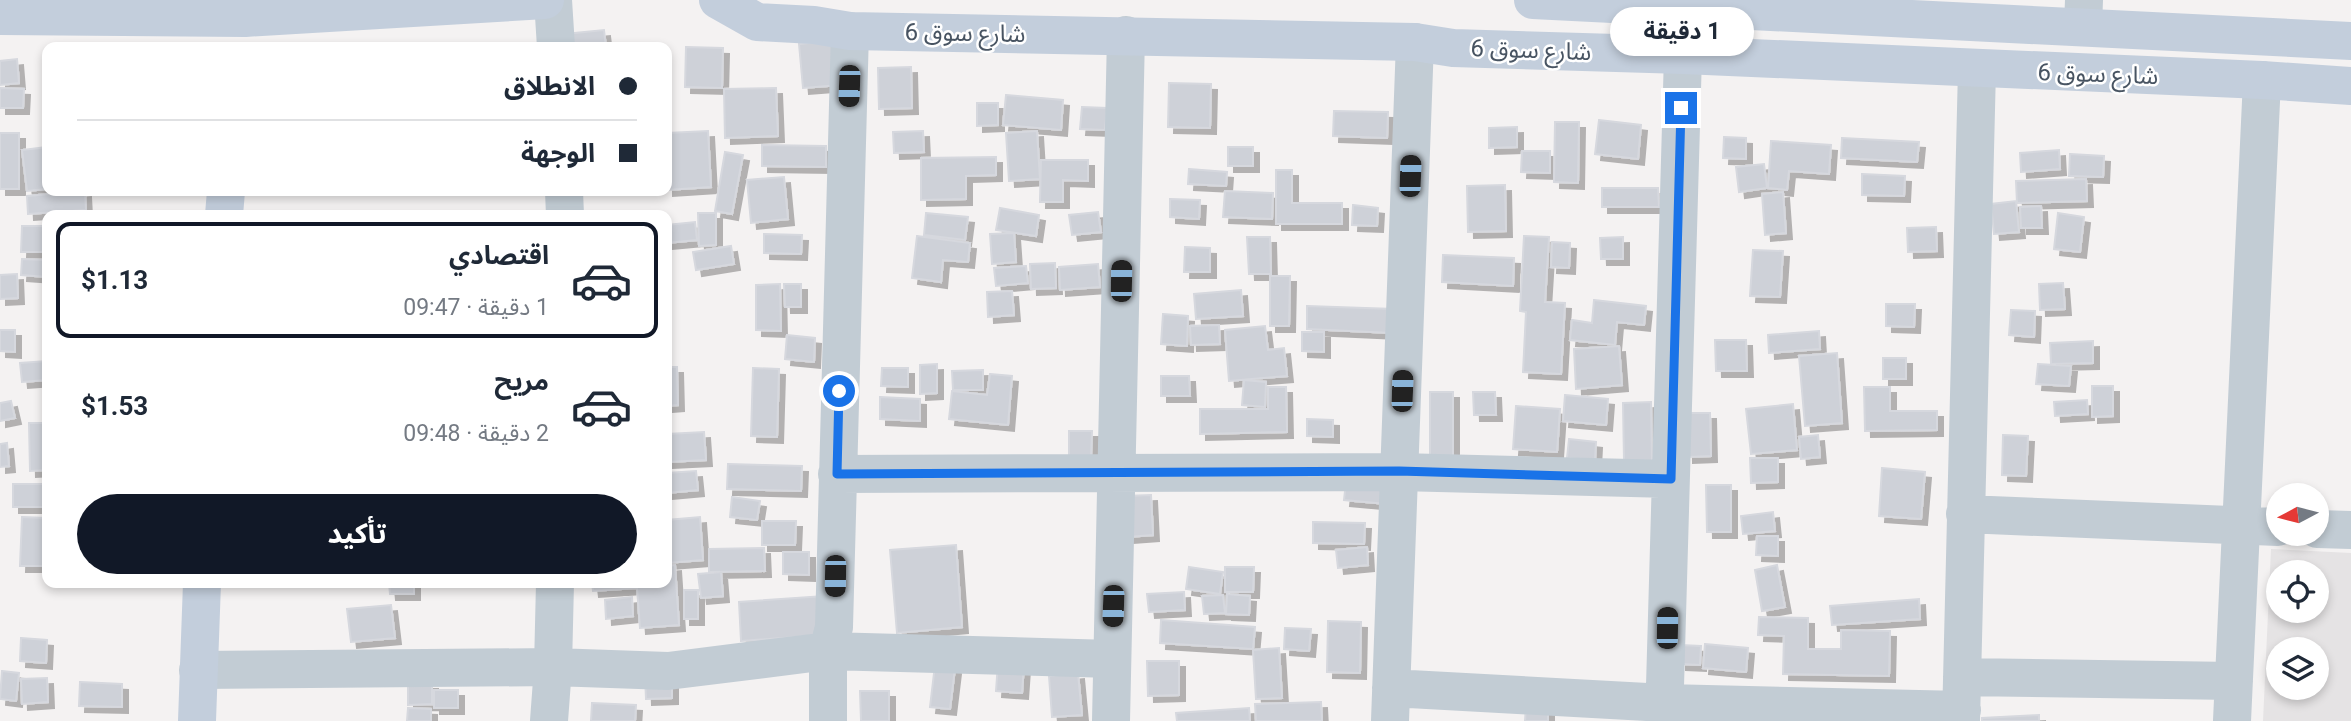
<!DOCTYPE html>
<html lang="ar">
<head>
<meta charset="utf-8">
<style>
  body { margin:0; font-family:Roboto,"Noto Sans Arabic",sans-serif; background:#f6f6f7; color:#1f2937; direction:rtl; height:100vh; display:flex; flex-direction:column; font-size:26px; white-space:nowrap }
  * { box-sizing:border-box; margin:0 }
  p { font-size:23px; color:#747a83 }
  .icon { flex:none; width:38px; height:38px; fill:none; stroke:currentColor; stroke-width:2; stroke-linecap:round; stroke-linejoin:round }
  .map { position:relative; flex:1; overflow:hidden; direction:ltr }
  .details { position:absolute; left:42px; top:210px; width:630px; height:378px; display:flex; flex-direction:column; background:#fff; border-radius:14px; box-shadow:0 4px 10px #0003; direction:rtl }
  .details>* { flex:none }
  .banner { position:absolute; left:42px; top:42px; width:630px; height:154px; border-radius:14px; box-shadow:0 4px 10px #0003; direction:rtl; display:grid; align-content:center; height:154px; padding:0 35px; background:#fff }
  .needle { width:46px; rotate:263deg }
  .controls { position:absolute; left:2266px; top:483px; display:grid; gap:14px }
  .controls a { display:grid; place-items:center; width:63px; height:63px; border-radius:50%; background:#fff; box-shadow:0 4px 10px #0003; font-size:35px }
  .end { position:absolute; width:32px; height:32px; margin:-16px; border:9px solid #1a73e8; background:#fff; box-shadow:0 0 0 4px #fff }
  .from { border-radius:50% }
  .bubble { position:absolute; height:49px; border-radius:24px; background:#fff; box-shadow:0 4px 10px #0003; font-size:23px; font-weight:700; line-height:49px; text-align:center; direction:rtl }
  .car { position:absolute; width:21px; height:42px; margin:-21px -10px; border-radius:9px; box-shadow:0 0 5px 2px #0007; background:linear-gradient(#222 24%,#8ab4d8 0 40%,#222 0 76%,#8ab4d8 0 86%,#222 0) }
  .banner b { display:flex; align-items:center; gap:24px; height:66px; font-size:26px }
  .banner b+b { border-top:2px solid #e0e1e3 }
  .banner i { width:18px; height:18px; background:#1f2937 }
  ul { padding:12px 0 0; list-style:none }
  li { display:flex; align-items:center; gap:21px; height:116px; margin:0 14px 10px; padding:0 21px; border:4px solid transparent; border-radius:14px }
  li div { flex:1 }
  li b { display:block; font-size:26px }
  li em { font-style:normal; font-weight:700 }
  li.active { border-color:#111827 }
  li>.icon { width:63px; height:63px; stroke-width:1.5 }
  .action { display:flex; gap:14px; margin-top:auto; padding:14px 35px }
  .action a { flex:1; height:80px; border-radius:42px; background:#111827; color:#fff; font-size:28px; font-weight:700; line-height:80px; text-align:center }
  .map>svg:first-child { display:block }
</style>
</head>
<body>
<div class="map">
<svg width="2351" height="721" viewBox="0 0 2351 721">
  <defs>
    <filter id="shadow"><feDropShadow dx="6" dy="6" stdDeviation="0" flood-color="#0004"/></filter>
  </defs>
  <rect width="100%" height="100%" fill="#f4f2f2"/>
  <path fill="#e5e3e4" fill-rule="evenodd" d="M2271,549L2351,553V721H2263ZM2278,572H2317V611H2278ZM2278,649H2317V688H2278Z"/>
  <path fill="#ced1d8" stroke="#d6d8de" stroke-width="2" filter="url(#shadow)" d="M604,30L606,47H566L565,34Z
    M836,40L840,85L803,88L799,44Z
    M686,47L723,48L722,88L685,87Z
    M17,59L19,83L0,85V61Z
    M911,67L912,108L879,109L878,68Z
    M1169,83L1211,84L1210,128L1168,127Z
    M0,88L24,89L23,108H0Z
    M776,88L778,136L725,138L724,89Z
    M1006,95L1063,100L1061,130L1003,125Z
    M977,103H998V125L977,126Z
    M1082,107L1107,108L1105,130L1080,129Z
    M1334,111L1388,112L1387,138L1333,136Z
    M1599,120L1641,125L1638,159L1595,154Z
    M1555,122H1579L1578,183L1554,182Z
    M1517,127V147L1489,148V128Z
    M708,131L711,187L667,190V133Z
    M923,131L924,152L894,153L893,132Z
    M1037,131L1040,179L1009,181L1006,133Z
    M0,133H19V189H0Z
    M1724,137L1746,138V159L1723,158Z
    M1842,138L1919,142L1917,162L1841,158Z
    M1771,141L1831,145L1829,174L1789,171L1787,190L1768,188Z
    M762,145L826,146V167L762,166Z
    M47,147V189L27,191L22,150Z
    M1228,147H1253V166H1228Z
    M2059,150L2060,169L2021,172L2020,153Z
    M1522,151H1550V173L1521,172Z
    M725,152L743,155L732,214L715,211Z
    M2070,154L2104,156L2103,177L2069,176Z
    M996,157V175L966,176V199L921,200V158Z
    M1041,160H1088V181L1063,180V202H1040Z
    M1764,164L1767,188L1739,192L1736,167Z
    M1189,169L1227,172L1226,186L1188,184Z
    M1276,170H1292V203H1342V224H1276Z
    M1862,174L1905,176L1904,196L1862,195Z
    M784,177L788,219L751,223L747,180Z
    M2086,179L2087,201L2017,203L2016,181Z
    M1505,185L1506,231L1468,232L1467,186Z
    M1602,188H1658L1659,207H1602Z
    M85,191L86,210L28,214L27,196Z
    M1225,191L1273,193L1272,219L1223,217Z
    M1783,192L1786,233L1765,235L1762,194Z
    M1170,199L1200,200L1199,219L1170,217Z
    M2016,201L2019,232L1994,234L1991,204Z
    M1353,205L1378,208L1377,226L1352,225Z
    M2041,206L2042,228H2021L2020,207Z
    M1000,208L1039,215L1036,236L996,230Z
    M299,211L368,213V215H299Z
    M1098,212L1101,232L1072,235L1069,215Z
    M698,213H716V245L699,246Z
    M926,213L968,217L965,240L924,235Z
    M2058,213L2084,217L2080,252L2054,249Z
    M695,222L697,240L667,243V225Z
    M22,226H44V252H21Z
    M1936,227L1937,251L1908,252L1907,228Z
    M1014,233L1016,262L992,264L990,234Z
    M764,234L802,235L801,254L764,253Z
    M917,236L970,243L968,262L943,260L941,282L912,278Z
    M1524,236L1549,237L1545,302L1565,303L1561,374L1523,372L1526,312L1520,311Z
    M1247,237H1270L1271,274H1249Z
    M1623,237V259H1601L1600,238Z
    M1552,242L1570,243L1569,268L1551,267Z
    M731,246L734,264L696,270L693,252Z
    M1185,247L1210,248V272H1184Z
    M1753,250L1783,251L1780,297L1750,296Z
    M1443,255L1514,258L1513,286L1442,282Z
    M22,259L47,260V277L21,275Z
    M1055,263L1056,288L1031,289L1030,264Z
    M1098,264L1100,287L1060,290L1059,267Z
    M1026,266L1028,283L996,286L994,268Z
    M17,274L18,298L0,299V275Z
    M1270,276H1290L1289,326H1270Z
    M2063,283L2065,309L2040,310L2039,284Z
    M780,284L781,331L756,330V285Z
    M784,284H801V307H785Z
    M1241,290L1243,316L1196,319L1194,294Z
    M1012,291L1014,315L988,317L987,292Z
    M1594,300L1646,306L1644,325L1617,322L1615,345L1570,340L1572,320L1592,323Z
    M1886,304H1915L1914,327L1886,326Z
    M1307,306L1394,309L1392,333L1307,329Z
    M2011,310L2035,311L2034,337L2009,335Z
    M1163,314L1188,316L1187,346L1161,344Z
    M1219,325L1220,344L1191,345L1190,326Z
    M1265,326L1268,350L1284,348L1287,376L1229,381L1225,330Z
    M0,330H15V352L0,351Z
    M1819,331L1820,349L1769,353L1768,335Z
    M1302,332H1324V352L1302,351Z
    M787,335L815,338L814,362L785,359Z
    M1715,340H1746L1747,371H1716Z
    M2093,341V363L2051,364L2050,343Z
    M1619,346L1622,385L1576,389L1574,349Z
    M1837,353L1842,423L1805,426L1799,356Z
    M1883,358H1906V379H1883Z
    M47,361V380L22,382L20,363Z
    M937,364V393L920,394V365Z
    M2038,364L2071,366L2069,386L2036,384Z
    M667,367H677L678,405L667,406Z
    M753,368L779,369L777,437L751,436Z
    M882,368H908V387L881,386Z
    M983,370V390H953L952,371Z
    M990,374L1012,376L1008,425L949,419L952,391L987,395Z
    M1161,376H1189L1190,396H1161Z
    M1244,380L1266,382L1265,407L1242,405Z
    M2092,386H2113V416L2092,417Z
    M1268,387H1286L1287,432L1200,434V409H1268Z
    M1864,387H1890V411H1937V430L1865,431Z
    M1430,392H1453V457H1430Z
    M1473,392H1495L1496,415H1474Z
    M1565,395L1608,399L1606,425L1563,421Z
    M880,397L920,399V421L880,419Z
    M2087,400L2088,414L2055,416L2054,402Z
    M11,401L15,418L0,421V403Z
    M1651,402L1652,461H1624L1623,403Z
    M1793,404L1797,450L1751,454L1746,409Z
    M1516,406L1560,409L1557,452L1513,449Z
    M1686,413H1710L1711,456L1687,457Z
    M1307,419L1333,420V437L1307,436Z
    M29,423H47V470L30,471Z
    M1069,431H1092L1091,457H1069Z
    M704,432L706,460L667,462V434Z
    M1818,435L1820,457L1801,459L1799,437Z
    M2003,435L2028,436L2026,476L2002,475Z
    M1569,439L1596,442L1595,461L1567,458Z
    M7,443L9,466L0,467V444Z
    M1750,458H1778V482L1751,483Z
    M728,464L802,466L801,491L727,489Z
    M1882,468L1925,472L1921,519L1879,516Z
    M696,471L698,490L667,493V473Z
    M1346,482L1398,487L1397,505L1344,500Z
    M13,484H47V507H13Z
    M1706,485H1731V532H1707Z
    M1151,495L1153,535L1128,537L1125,496Z
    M732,497L760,501L757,520L730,517Z
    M1773,512L1775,531L1743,534L1741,516Z
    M22,517L47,518V566H20Z
    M700,517L703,560L667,563V520Z
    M762,521H796L795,545H762Z
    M1313,522L1365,523L1364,544L1313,543Z
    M1757,536H1778V556L1756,555Z
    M956,545L962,627L897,633L890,550Z
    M1367,547L1368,565L1338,568L1336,550Z
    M764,548L765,571L709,572V549Z
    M783,552H809V575L783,574Z
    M675,565L679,625L640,628L637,588L593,591L592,583H667V566Z
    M1777,565L1785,607L1762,611L1755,570Z
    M1189,567L1223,572L1220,594L1186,589Z
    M1225,567H1254L1253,592H1225Z
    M721,572L723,596L701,598L698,574Z
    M389,583H414V594H390Z
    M684,590H698V619H684Z
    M1184,592L1185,610L1149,612L1147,594Z
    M1227,594L1250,596L1249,615L1226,614Z
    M1223,595L1225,613L1204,614L1202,596Z
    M824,596L826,635L741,641L739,602Z
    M632,597L633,616L606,619L605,600Z
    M1919,599L1920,619L1832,625L1830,606Z
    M391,605L395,638L351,642L347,609Z
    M1759,617L1808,618V649H1841V630L1890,631L1889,676L1783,674L1784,636L1758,635Z
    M1161,620L1255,627L1253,649L1160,643Z
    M1328,621L1361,622L1360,673L1327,672Z
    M1285,628L1311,629L1309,651L1284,649Z
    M21,638L47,640L46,663L20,661Z
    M1705,644L1748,648L1746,672L1703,668Z
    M1680,645L1701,646L1700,665L1680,664Z
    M1279,648L1282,698L1256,699L1253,650Z
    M1147,661H1179V695L1148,696Z
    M998,663L1024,665L1022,693L996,691Z
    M935,665L955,668L950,709L930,707Z
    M2,671L19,673L16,701L0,699Z
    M1078,673L1082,715L1052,717L1049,676Z
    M645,675H672V698L646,699Z
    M47,678L48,702L22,704L21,679Z
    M80,682L122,684V707L79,706Z
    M408,683H432V704L408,705Z
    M434,690H458V708H434Z
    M860,691H889V721H861Z
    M1321,702L1322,721H1256L1255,704Z
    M592,703L636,705L635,721H591Z
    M1526,706L1548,707V721H1525Z
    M408,708L431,709V721H407Z
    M1249,708L1250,721H1177L1176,713Z
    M2039,715V721H1982V718Z"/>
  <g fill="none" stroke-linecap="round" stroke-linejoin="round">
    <path stroke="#c2ccd4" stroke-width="38" d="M553,0L556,47
      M2083,26L2084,0
      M564,191L565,215
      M837,474L1399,472L1670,479
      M1965,514L2278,527
      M2317,529L2351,530
      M198,670L553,667L668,671L828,651L1112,659
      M1962,677L2234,681
      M1391,688L1665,703L1962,710
      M549,721L553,667L555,583
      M828,721V651L834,627L850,31
      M1111,721L1126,35
      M1390,721L1415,42
      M1664,721L1683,55
      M1961,721L1977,69
      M2232,721L2262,80"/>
    <path stroke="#c3cedc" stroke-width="38" d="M718,0L757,22L814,25L850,31L1415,42L1453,48L1683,55L2262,80L2351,86
      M1533,0L2351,41
      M0,16L245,18L545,0
      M224,215L226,191
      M197,721L202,583"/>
  </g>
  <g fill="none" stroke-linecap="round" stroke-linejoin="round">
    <path stroke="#1a73e8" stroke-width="9" d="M839,391L837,474L1399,471L1671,479L1681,108"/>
  </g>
  <g text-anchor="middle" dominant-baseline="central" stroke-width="5" stroke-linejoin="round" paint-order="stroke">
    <g font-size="24" fill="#485462" stroke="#fff">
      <text transform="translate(965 33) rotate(1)">شارع سوق 6</text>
      <text transform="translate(1531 50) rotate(2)">شارع سوق 6</text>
      <text transform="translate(2098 74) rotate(2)">شارع سوق 6</text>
    </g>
  </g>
</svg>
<div class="controls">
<a><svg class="needle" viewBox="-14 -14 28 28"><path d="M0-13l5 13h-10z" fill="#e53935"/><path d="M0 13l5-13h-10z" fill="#747a83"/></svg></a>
<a><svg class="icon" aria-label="locate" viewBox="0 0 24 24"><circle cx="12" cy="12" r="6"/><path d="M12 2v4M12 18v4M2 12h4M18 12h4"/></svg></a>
<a><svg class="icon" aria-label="layers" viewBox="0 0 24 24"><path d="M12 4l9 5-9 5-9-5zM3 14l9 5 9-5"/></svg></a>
</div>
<i class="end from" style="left:839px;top:391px"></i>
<i class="end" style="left:1681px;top:108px"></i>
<div class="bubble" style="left:1610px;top:7px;width:144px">1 دقيقة</div>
<i class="car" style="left:849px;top:86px;rotate:182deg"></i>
<i class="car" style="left:1410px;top:176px;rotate:2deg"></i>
<i class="car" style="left:1121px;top:281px;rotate:1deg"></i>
<i class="car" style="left:1402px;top:391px;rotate:2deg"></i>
<i class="car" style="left:835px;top:576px;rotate:181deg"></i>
<i class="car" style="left:1113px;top:606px;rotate:182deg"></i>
<i class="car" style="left:1667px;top:628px;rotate:1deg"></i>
<div class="banner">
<b><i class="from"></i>الانطلاق</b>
<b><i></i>الوجهة</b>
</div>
<section class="details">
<ul>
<li class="active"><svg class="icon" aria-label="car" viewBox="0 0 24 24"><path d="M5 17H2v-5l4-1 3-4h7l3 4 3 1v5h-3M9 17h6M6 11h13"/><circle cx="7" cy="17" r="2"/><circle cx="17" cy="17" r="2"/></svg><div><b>اقتصادي</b><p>1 دقيقة · 09:47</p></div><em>$1.13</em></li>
<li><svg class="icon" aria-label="car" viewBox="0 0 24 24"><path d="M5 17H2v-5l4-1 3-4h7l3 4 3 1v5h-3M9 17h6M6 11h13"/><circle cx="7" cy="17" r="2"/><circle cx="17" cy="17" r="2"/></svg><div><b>مريح</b><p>2 دقيقة · 09:48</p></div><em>$1.53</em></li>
</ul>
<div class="action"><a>تأكيد</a></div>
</section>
</div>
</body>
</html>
